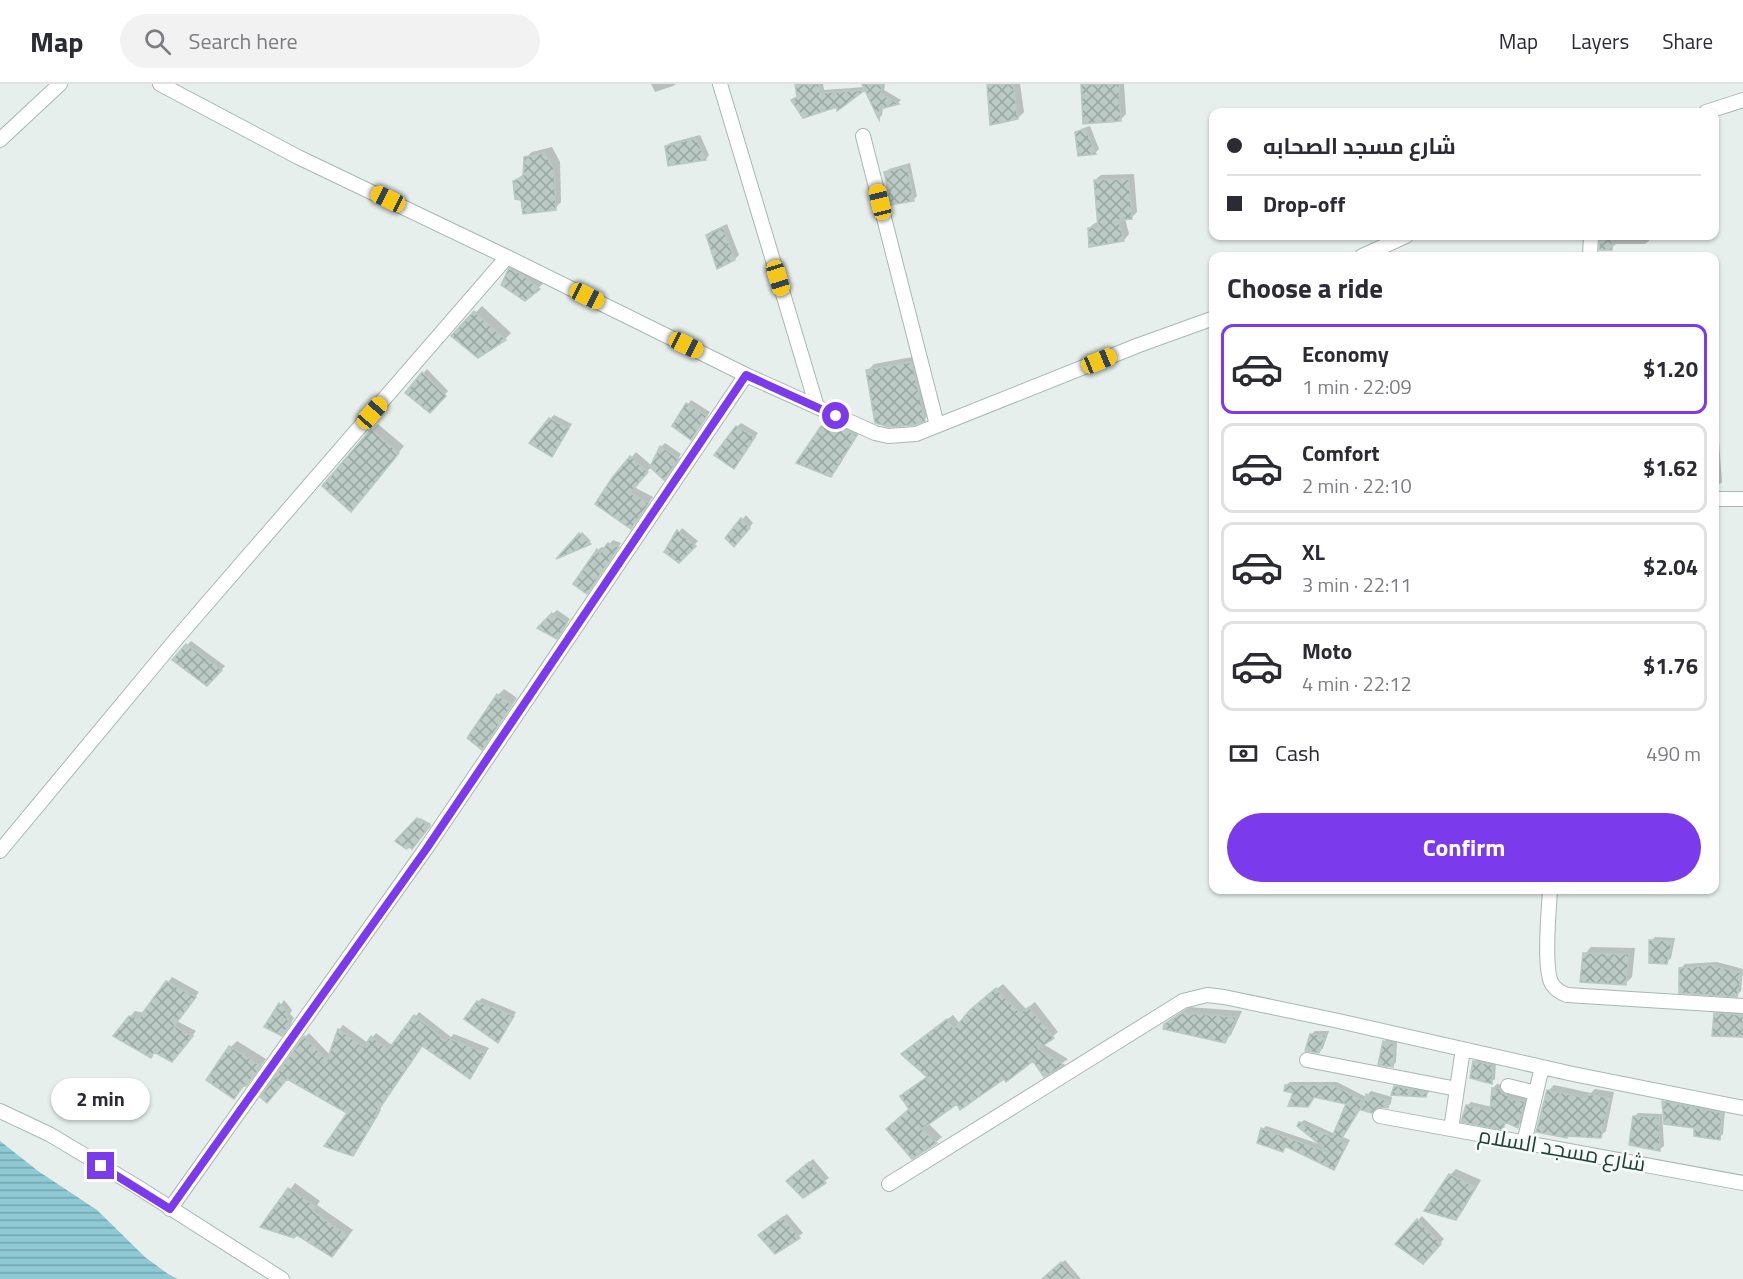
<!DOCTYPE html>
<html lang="en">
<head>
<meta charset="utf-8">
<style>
  body { margin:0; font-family:"Titillium Web",Cairo,sans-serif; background:#f2f2f3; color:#2b2b33; height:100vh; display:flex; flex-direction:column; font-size:22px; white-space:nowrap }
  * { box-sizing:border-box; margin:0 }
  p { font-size:20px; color:#7c7c81 }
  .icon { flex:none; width:33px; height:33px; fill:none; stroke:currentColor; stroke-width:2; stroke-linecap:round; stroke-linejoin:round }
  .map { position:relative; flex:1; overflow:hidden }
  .details { position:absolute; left:1209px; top:168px; width:510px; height:642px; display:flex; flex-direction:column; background:#fff; border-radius:12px; box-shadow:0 2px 4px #0004 }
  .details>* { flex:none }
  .hud { position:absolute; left:1209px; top:24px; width:510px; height:132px; border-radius:12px; box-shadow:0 2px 4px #0004; display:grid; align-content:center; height:132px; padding:0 18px; background:#fff }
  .end { position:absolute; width:27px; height:27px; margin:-14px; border:8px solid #7c3aed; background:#fff; box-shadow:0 0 0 3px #fff }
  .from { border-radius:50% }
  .bubble { position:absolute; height:42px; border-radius:21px; background:#fff; box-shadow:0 2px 4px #0004; font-size:20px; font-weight:700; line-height:42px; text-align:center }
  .car { position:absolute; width:18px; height:36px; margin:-18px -9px; border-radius:8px; box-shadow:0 0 4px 2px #0007; background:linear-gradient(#f5c518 24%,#345 0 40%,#f5c518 0 76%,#345 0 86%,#f5c518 0) }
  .hud b { display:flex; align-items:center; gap:21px; height:57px; font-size:22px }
  .hud b+b { border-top:2px solid #e1e1e2 }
  .hud i { width:15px; height:15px; background:#2b2b33 }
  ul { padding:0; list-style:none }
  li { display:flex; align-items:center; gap:18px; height:90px; margin:0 12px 9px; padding:0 6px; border:3px solid #e1e1e2; border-radius:12px }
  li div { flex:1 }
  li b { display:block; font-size:22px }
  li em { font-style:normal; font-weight:700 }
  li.current { border-color:#7c3aed }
  li>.icon { width:54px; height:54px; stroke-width:1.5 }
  h2 { padding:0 18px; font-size:27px; line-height:72px }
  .pay { display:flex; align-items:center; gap:15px; height:66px; padding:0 18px; font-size:22px }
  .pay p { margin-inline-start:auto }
  .cta { display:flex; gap:12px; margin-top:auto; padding:12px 18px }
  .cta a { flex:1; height:69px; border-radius:36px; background:#7c3aed; color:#fff; font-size:24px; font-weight:700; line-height:69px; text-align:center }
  header { display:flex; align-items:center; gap:36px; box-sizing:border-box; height:84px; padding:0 30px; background:#fff; border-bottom:2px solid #e1e1e2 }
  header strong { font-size:28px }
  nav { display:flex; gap:33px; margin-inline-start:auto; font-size:21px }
  .search { width:420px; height:54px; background:#f2f2f3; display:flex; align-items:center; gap:15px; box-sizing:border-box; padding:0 21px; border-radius:33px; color:#7c7c81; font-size:22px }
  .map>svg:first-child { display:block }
</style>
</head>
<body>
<header>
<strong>Map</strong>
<div class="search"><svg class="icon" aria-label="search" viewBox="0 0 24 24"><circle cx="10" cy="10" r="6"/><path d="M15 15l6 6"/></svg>Search here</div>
<nav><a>Map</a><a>Layers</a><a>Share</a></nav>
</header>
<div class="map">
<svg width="1743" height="1195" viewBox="0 0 1743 1195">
  <defs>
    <pattern id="water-rules" width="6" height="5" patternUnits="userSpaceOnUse" patternTransform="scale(1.5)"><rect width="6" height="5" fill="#8ec9d4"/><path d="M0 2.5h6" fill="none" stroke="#74a5ad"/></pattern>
    <pattern id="building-cross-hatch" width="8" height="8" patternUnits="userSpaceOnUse" patternTransform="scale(1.5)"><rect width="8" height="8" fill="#bbcac4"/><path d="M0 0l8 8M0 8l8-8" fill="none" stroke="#98a6a0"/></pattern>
  </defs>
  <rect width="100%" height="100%" fill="#e6efeb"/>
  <path fill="url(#water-rules)" d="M0,1057L38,1087L97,1126L145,1173L168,1190L178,1195H0Z"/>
  <path fill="#0003" d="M651,0H676L673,2L655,8Z
    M796,0H823L824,6L865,3L864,0H885L884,6L901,16L898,19L883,23L882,31L879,34L865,4L838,24V21L792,16L798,11Z
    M988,0H1020L1024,28L1018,34Z
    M1082,0H1124L1126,30L1120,36Z
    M1090,42L1099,65L1095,69L1076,49L1081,45Z
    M700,51L709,71L706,75L669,80L666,63L670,59Z
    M552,63L560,78L561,118L555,124L522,114L514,97L525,89V74L532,68Z
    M910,79L917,112L913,116L885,89L889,85Z
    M1134,90L1137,128L1131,134H1125L1129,150L1124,156L1089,144L1095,139L1099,138L1095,96L1101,91Z
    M727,140L739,171L735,175L708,151L712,147Z
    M1601,152H1649V157L1645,160H1616L1611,164H1601Z
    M514,181L525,186L543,200L525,215L510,185Z
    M482,222L511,249L505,255L478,272L453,252Z
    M918,272L930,329L924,336L868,286L874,280Z
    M427,285L448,307L429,327L407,309Z
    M691,316L710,328L691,354L674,341Z
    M554,331L572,340L552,372L550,335Z
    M829,336L855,341L862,344L837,385L830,391L822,343Z
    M741,339L758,349L737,379V343Z
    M378,340L404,362L351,426L372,346Z
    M1714,357H1719L1722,398L1714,405Z
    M665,359L681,370L668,391L652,382L634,403L653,413L631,443L614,395L636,368L652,382L661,363Z
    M746,431L753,439L738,457L727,454Z
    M682,444L698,457L679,477L666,467Z
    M582,448L591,457L562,471Z
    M613,456L621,459L591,504L575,500L598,466L602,463L605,465Z
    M557,526L570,535L560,549L539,543Z
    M191,557L225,582L207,600L174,575Z
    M504,605L517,614L488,657L482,664L498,611Z
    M420,734L431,740L412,763L397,756Z
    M1655,853L1675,854L1671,874L1667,878L1651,857Z
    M1591,863L1635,864L1632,893L1626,899L1585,870Z
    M1717,878L1743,885L1741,907L1737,911L1681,884L1685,880Z
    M172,893L199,908L177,937L196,947L177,971L156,967L151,972L130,933L135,927L145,929Z
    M1003,900L1026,925L1035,918L1058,948L1043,960L1068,975L1045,991L1033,975L1004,993L957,1018L928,1039L942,1053L936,1058L912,1073L911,1025L902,1012L928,992L909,965L953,931L960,940L977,921Z
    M482,914L516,928L498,957L478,918Z
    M284,916L292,926L290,930L294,934L286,946L266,942Z
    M1189,923L1242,927L1231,951L1224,957L1165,940L1172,934Z
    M1719,926L1743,927V952L1715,930Z
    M419,928L451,953L454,950L489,964L474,989L470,993L423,961L380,1025L381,1026L357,1066L353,1071L349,1028L305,953L309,949L330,971L339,946L343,941L368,959L376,949L393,962Z
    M1315,947H1329L1323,964L1319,968L1311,951Z
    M1388,954L1397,957L1396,978L1393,982L1384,958Z
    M237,957L266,975L252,994L240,1006L231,963Z
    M1478,974L1496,978L1495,995L1491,998L1474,978Z
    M1290,998H1337L1366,1013L1371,1007L1392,1013L1391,1019L1388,1023L1377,1022L1371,1027L1360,1024L1343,1053L1350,1056L1337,1080L1334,1084L1287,1062L1282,1066L1263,1045L1266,1042L1322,1061L1300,1039L1304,1036L1335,1050L1348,1019L1315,1012L1308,1022L1294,1008L1286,1001Z
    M1399,999L1430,1005L1429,1008L1425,1012L1395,1003Z
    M1497,1000L1503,1001L1512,1008L1511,1011L1528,1013L1522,1038L1518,1042L1507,1038L1503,1044L1467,1022L1471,1018L1492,1023L1493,1004Z
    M1554,1001L1591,1009L1595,1005L1614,1008L1606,1047L1600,1052L1548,1007Z
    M1668,1014L1725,1025L1723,1050L1719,1054L1696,1043L1664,1018Z
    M1638,1029L1662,1030L1664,1062L1660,1065L1634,1033Z
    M813,1075L829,1094L803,1112L792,1093Z
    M1456,1085L1481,1096L1462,1128L1456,1134L1450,1091Z
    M295,1099L320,1117L317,1121L353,1146L337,1166L297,1149L263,1142Z
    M787,1130L803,1149L775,1168L764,1147Z
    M1422,1132L1444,1155L1422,1178L1398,1160Z
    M1065,1176L1081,1195H1051L1048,1192Z"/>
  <path fill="url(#building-cross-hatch)" stroke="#b8c9c2" stroke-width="1.5" d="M795,0H819L820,9L865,6L837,27V23L803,34L791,16L797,13Z
    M862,0H882L881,10L899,20L880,25L879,36Z
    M987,0H1013L1018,35L990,41Z
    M1081,0H1119L1121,37L1083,40Z
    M1086,45L1096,70L1078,72L1075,48Z
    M696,54L706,76L668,82L665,62Z
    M545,69L554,85L556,126L523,130L521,116L515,115L513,97L523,93L524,73Z
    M907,82L914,117L891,121L884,88Z
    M1129,95L1132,135L1119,136L1124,157L1089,163L1088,144L1098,143L1094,96Z
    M723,143L735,176L717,185L706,151Z
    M1600,152H1613L1612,166H1599Z
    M509,184L521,190L540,205L525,217L501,201Z
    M474,227L506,256L478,274L451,252Z
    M912,278L925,337L914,341L889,343L875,339L866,286Z
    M422,288L446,312L430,329L405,309Z
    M686,319L707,332L691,356L672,342Z
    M549,334L569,344L552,373L529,359Z
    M736,342L755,353L734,385L714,371Z
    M821,342L848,347L857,351L831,393L796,379Z
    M371,345L399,369L351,428L322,402Z
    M660,362L679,375L664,396L650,383Z
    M630,372L648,388L630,409L649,419L631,445L595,420L612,394Z
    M741,434L750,444L734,463L725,454Z
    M677,446L696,462L679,479L664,468Z
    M579,449L591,460L556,475Z
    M608,459L619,463L587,510L573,500L597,465L600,469Z
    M552,529L567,539L557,555L537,544Z
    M186,560L222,586L207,602L172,576Z
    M497,610L512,621L482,666L467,654Z
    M417,734L430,742L412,765L410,763L406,765L395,757Z
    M1649,856L1672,857L1667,880L1649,879Z
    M1583,869L1629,870L1626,901L1580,898Z
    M1712,881L1742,889L1737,913L1679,909V884Z
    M166,897L196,913L174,942L193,952L172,978L154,968L151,974L113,952L129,932L139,934Z
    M996,904L1020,929L1029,923L1054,954L1038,965L1064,981L1044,993L1033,977L1006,998L1004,995L960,1026L957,1020L922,1045L937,1059L912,1075L886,1045L909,1025L900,1012L927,993L901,970L947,935L954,945L970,926Z
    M477,917L514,932L498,959L464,935Z
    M279,919L289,930L287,935L291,939L282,952L264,943Z
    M1182,929L1237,933L1225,959L1163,945L1164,940Z
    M1714,929L1743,931V953L1712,952Z
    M414,931L446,957L448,954L485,969L470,995L422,962L376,1029L378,1030L353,1072L324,1062L347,1029L287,995L267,1019L260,1013L304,952L327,976L338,945L364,963L371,952L388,966Z
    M1310,950L1326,951L1319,969L1305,967Z
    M1383,957L1394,960L1393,983L1378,981Z
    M229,962L261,982L246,1002L244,1001L234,1015L206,996Z
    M1473,977L1493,981L1492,1000L1470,994Z
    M1285,1001H1333L1364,1017L1366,1010L1389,1017L1388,1024L1378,1023L1372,1029L1361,1026V1023L1340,1057L1347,1060L1334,1086L1285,1062L1283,1068L1257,1059L1261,1044L1330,1069L1297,1042L1299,1038L1332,1053L1346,1020L1314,1013L1308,1023L1288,1022L1293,1009L1284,1007Z
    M1394,1002L1427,1008L1426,1013L1391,1011Z
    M1492,1004H1499L1502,1009L1509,1011L1508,1015L1525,1017L1518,1044L1505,1038L1503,1046L1461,1038L1466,1021L1490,1027Z
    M1547,1006L1587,1014L1588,1010L1610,1014L1601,1054L1568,1052L1567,1054L1536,1048Z
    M1662,1017L1722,1029L1720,1056L1694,1052V1044L1664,1040Z
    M1633,1032L1659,1033L1660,1067L1629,1061Z
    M809,1078L826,1099L803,1114L786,1097Z
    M1449,1090L1476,1103L1456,1136L1424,1127Z
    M288,1104L316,1123L313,1127L348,1152L332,1173L297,1151L294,1154L260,1143Z
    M783,1133L800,1154L775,1170L758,1151Z
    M1417,1135L1441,1160L1423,1180L1395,1160Z
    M1061,1178L1076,1195H1042Z"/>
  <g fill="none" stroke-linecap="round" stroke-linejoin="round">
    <defs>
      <path id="minor" d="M160,0L298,73L507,173L746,291L875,349L888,352L916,350L1139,261L1214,234
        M720,0L817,323
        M1706,28L1743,16
        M863,52L937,341
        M0,56L60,0
        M1362,172L1406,152
        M1590,172L1591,152
        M1714,415H1743
        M0,767L177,554L507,173
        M1550,806C1549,825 1543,885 1552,900C1556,906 1560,908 1567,911L1743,922
        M1307,976L1457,1005
        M1508,1002L1536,1009
        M0,1027L49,1050L136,1102L282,1195
        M1380,1032L1743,1099
        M1451,1045L1463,965
        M1524,1059L1542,983
        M889,1100L1183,917L1207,911L1224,913L1334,936L1573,990L1743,1024
        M170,1125L427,763L746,291"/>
    </defs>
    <use href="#minor" stroke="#a8b8b2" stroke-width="16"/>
    <use href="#minor" stroke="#fff" stroke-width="14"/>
  </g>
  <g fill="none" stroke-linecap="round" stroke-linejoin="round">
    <path stroke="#7c3aed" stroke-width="8" d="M101,1082L170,1125L427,764L746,291L836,332"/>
  </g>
  <g text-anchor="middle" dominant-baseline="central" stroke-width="5" stroke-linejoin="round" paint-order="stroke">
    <g font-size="22" fill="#24423a" stroke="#f7fbf9">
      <text transform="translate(1562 1065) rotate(10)">شارع مسجد السلام</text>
    </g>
  </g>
</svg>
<i class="end from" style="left:836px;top:332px"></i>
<i class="end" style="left:101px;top:1082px"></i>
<div class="bubble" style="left:51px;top:994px;width:99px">2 min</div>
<i class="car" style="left:388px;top:115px;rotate:296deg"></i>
<i class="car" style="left:880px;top:118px;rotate:346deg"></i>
<i class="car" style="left:778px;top:194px;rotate:163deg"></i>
<i class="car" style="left:587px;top:212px;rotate:116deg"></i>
<i class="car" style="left:686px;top:261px;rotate:116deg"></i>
<i class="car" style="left:1099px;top:277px;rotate:68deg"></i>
<i class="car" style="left:372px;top:329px;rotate:41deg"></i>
<div class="hud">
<b><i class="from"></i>شارع مسجد الصحابه</b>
<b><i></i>Drop-off</b>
</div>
<section class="details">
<h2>Choose a ride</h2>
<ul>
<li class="current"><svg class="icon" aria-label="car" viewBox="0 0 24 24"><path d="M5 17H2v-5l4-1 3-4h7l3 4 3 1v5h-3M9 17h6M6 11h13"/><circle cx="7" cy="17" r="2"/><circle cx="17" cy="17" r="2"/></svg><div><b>Economy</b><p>1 min · 22:09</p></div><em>$1.20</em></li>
<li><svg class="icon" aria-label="car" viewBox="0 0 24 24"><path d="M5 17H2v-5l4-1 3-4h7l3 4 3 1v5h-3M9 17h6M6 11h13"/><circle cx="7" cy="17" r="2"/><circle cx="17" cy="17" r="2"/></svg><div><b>Comfort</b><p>2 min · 22:10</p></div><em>$1.62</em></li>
<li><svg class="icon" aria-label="car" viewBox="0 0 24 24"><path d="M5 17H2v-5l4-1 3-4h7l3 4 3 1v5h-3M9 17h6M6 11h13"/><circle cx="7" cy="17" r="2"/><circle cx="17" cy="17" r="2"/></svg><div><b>XL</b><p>3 min · 22:11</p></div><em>$2.04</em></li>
<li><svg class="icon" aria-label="car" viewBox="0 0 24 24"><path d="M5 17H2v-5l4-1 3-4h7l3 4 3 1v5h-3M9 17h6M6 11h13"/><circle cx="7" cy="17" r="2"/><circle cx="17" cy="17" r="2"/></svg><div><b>Moto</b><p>4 min · 22:12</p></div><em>$1.76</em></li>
</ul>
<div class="pay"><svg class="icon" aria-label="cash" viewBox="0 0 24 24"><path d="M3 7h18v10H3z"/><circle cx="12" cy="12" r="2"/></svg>Cash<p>490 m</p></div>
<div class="cta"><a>Confirm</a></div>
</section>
</div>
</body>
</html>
